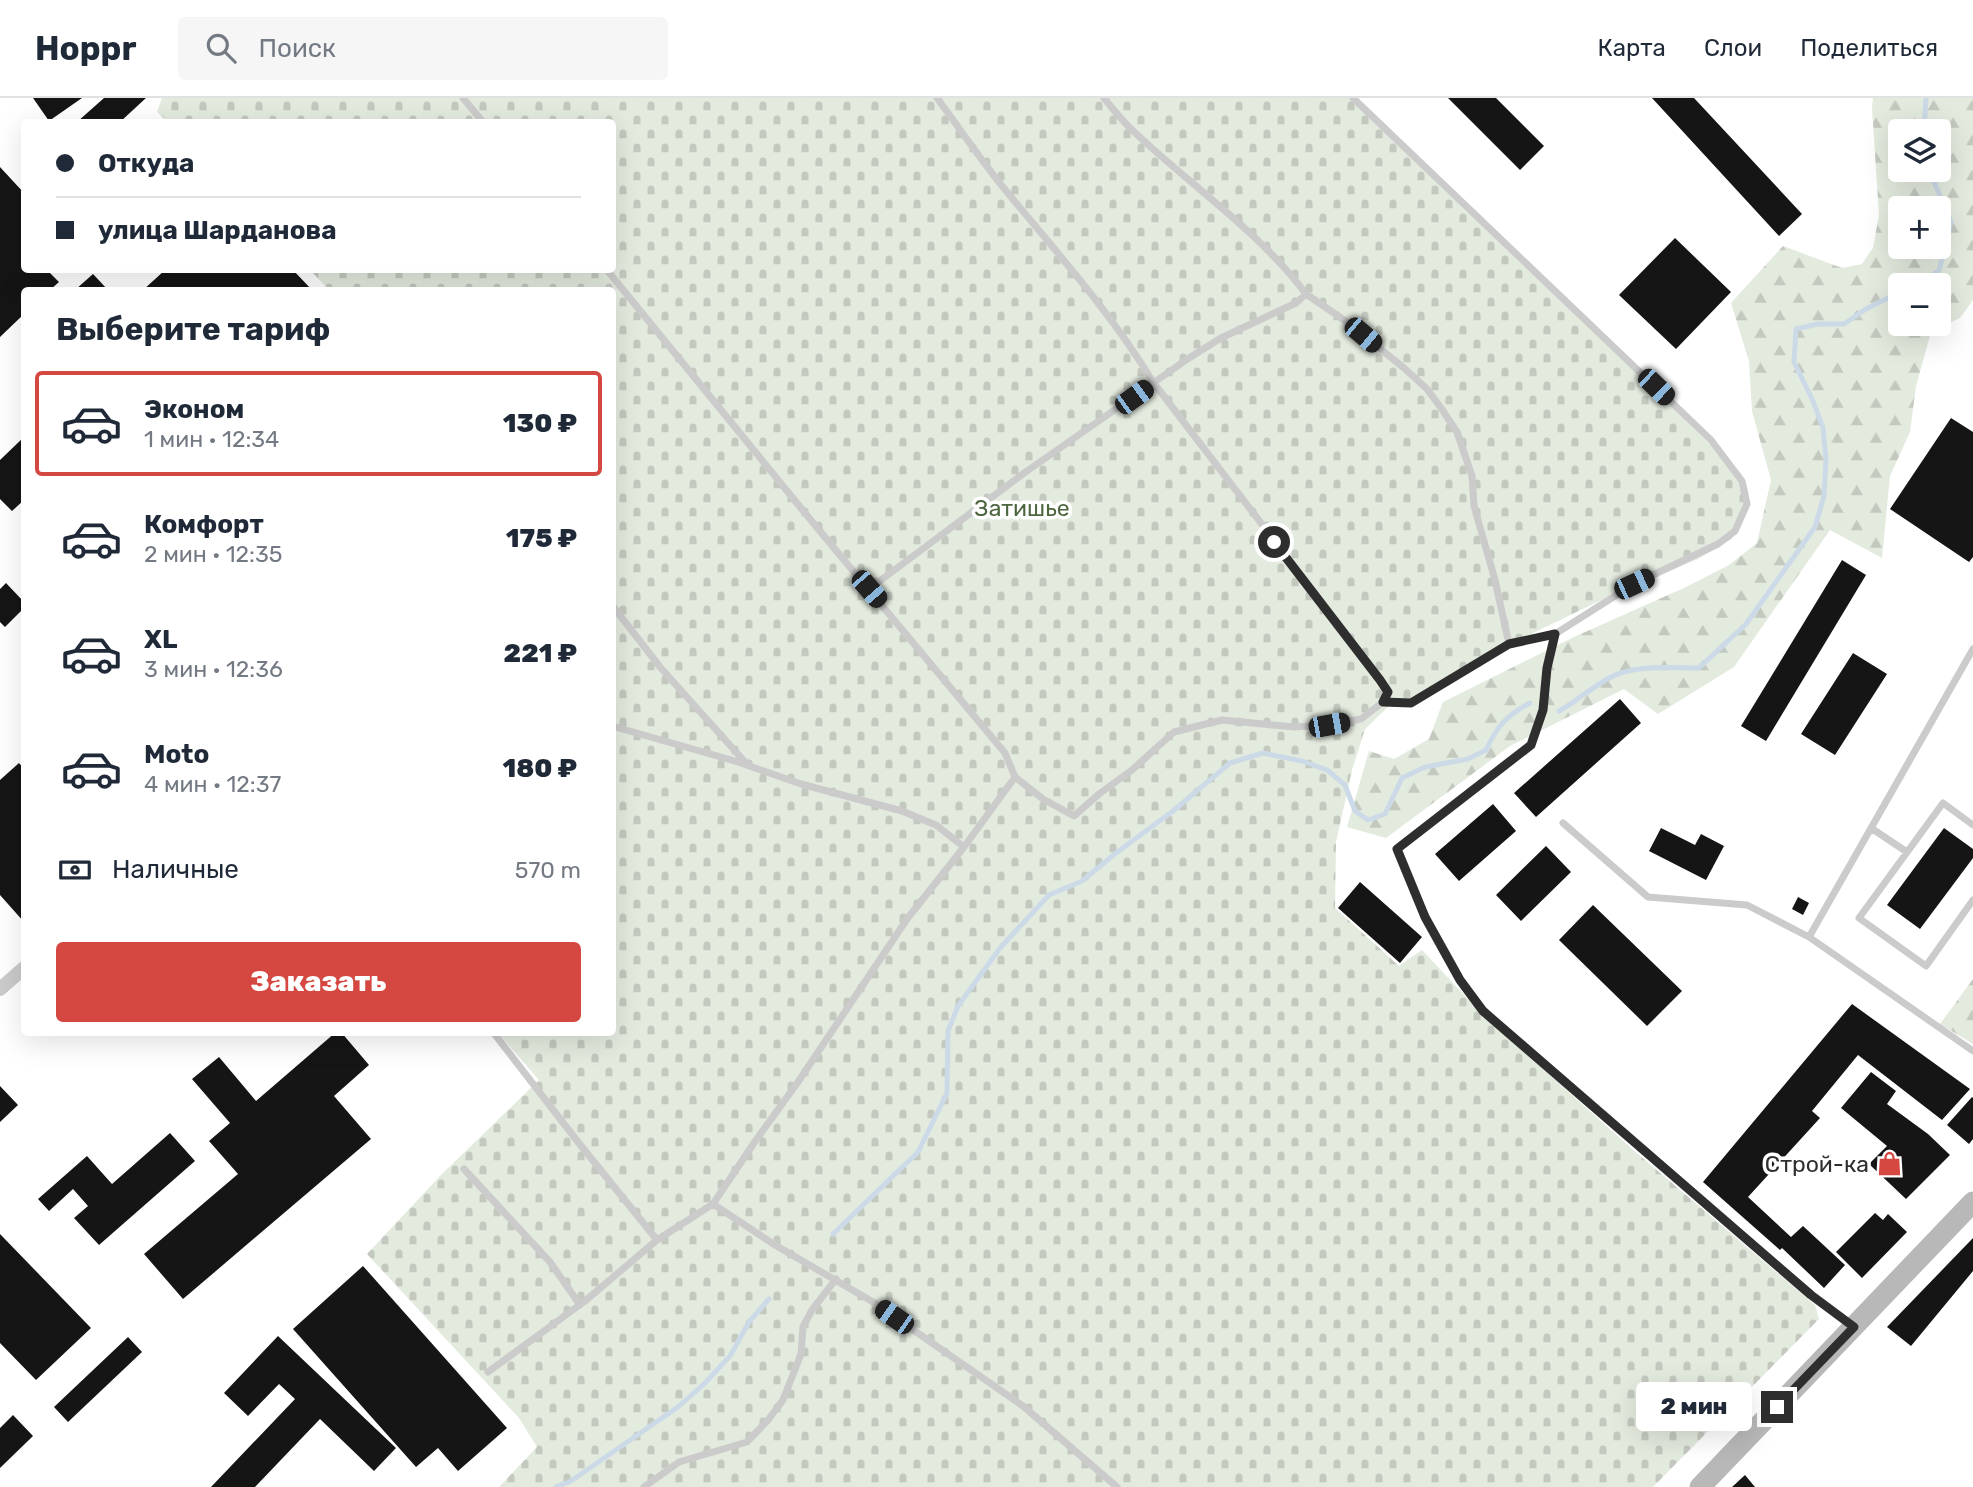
<!DOCTYPE html>
<html lang="ru">
<head>
<meta charset="utf-8">
<style>
  body { margin:0; font-family:Rubik,sans-serif; background:#f6f6f7; color:#1f2937; height:100vh; display:flex; flex-direction:column; font-size:26px; white-space:nowrap }
  * { box-sizing:border-box; margin:0 }
  p { font-size:23px; color:#747a83 }
  .icon { flex:none; width:38px; height:38px; fill:none; stroke:currentColor; stroke-width:2; stroke-linecap:round; stroke-linejoin:round }
  .map { position:relative; flex:1; overflow:hidden }
  .sheet { position:absolute; left:21px; top:189px; width:595px; height:749px; display:flex; flex-direction:column; background:#fff; border-radius:7px; box-shadow:0 7px 28px #0002 }
  .sheet>* { flex:none }
  .banner { position:absolute; left:21px; top:21px; width:595px; height:154px; border-radius:7px; box-shadow:0 7px 28px #0002; display:grid; align-content:center; height:154px; padding:0 35px; background:#fff }
  .fabs { position:absolute; left:1888px; top:21px; display:grid; gap:14px }
  .fabs a { display:grid; place-items:center; width:63px; height:63px; border-radius:7px; background:#fff; box-shadow:0 7px 28px #0002; font-size:35px }
  .end { position:absolute; width:32px; height:32px; margin:-16px; border:9px solid #2e2e2e; background:#fff; box-shadow:0 0 0 4px #fff }
  .from { border-radius:50% }
  .bubble { position:absolute; height:49px; border-radius:7px; background:#fff; box-shadow:0 7px 28px #0002; font-size:23px; font-weight:800; line-height:49px; text-align:center }
  .car { position:absolute; width:21px; height:42px; margin:-21px -10px; border-radius:9px; box-shadow:0 0 5px 2px #0007; background:linear-gradient(#222 24%,#8ab4d8 0 40%,#222 0 76%,#8ab4d8 0 86%,#222 0) }
  .banner b { display:flex; align-items:center; gap:24px; height:66px; font-size:26px }
  .banner b+b { border-top:2px solid #e0e1e3 }
  .banner i { width:18px; height:18px; background:#1f2937 }
  ul { padding:0; list-style:none }
  li { display:flex; align-items:center; gap:21px; height:105px; margin:0 14px 10px; padding:0 21px; border:4px solid transparent; border-radius:7px }
  li div { flex:1 }
  li b { display:block; font-size:26px }
  li em { font-style:normal; font-weight:800 }
  li.current { border-color:#d54741 }
  li>.icon { width:63px; height:63px; stroke-width:1.5 }
  h2 { padding:0 35px; font-size:32px; line-height:84px }
  .pay { display:flex; align-items:center; gap:18px; height:77px; padding:0 35px; font-size:26px }
  .pay p { margin-inline-start:auto }
  .primary-button { display:flex; gap:14px; margin-top:auto; padding:14px 35px }
  .primary-button a { flex:1; height:80px; border-radius:7px; background:#d54741; color:#fff; font-size:28px; font-weight:800; line-height:80px; text-align:center }
  header { display:flex; align-items:center; gap:42px; box-sizing:border-box; height:98px; padding:0 35px; background:#fff; border-bottom:2px solid #e0e1e3 }
  header strong { font-size:33px }
  nav { display:flex; gap:38px; margin-inline-start:auto; font-size:24px }
  .search { width:490px; height:63px; background:#f6f6f7; display:flex; align-items:center; gap:18px; box-sizing:border-box; padding:0 24px; border-radius:7px; color:#747a83; font-size:26px }
  .map>svg:first-child { display:block }
</style>
</head>
<body>
<header>
<strong>Hoppr</strong>
<div class="search"><svg class="icon" aria-label="search" viewBox="0 0 24 24"><circle cx="10" cy="10" r="6"/><path d="M15 15l6 6"/></svg>Поиск</div>
<nav><a>Карта</a><a>Слои</a><a>Поделиться</a></nav>
</header>
<div class="map">
<svg width="1973" height="1389" viewBox="0 0 1973 1389">
  <defs>
    <pattern id="forest-firs" width="22" height="20" patternUnits="userSpaceOnUse" patternTransform="scale(1.75)"><rect width="22" height="20" fill="#e3eade"/><path d="M5 1l3.5 6h-7zM16 11l3.5 6h-7z" fill="#c3c9bf"/></pattern>
    <pattern id="cemetery-stones" width="16" height="16" patternUnits="userSpaceOnUse" patternTransform="scale(1.75)"><rect width="16" height="16" fill="#e3eade"/><path d="M2 7V4a2 2 0 0 1 4 0v3zM10 15v-3a2 2 0 0 1 4 0v3z" fill="#c3c9bf"/></pattern>
  </defs>
  <rect width="100%" height="100%" fill="#fff"/>
  <path fill="url(#forest-firs)" fill-rule="evenodd" d="M1873,0H1973V202L1960,220L1931,234L1916,288L1910,334L1890,378L1882,460L1830,432L1734,569L1658,616L1624,591L1510,648L1386,740L1347,729L1369,653L1394,661L1429,641L1443,604L1574,539L1686,489L1729,467L1757,445L1771,382L1752,313L1749,263L1731,205L1783,148L1842,170L1862,166L1873,150L1879,117L1872,10ZM1900,33H1939V72H1900ZM1900,110H1939V149H1900ZM1900,187H1939V226H1900Z
    M1973,881V946L1940,926Z"/>
  <path fill="url(#cemetery-stones)" d="M162,0H1357L1425,65L1741,377L1748,392L1749,403L1739,429L1731,441L1698,461L1616,495L1535,534L1511,550L1418,604L1390,607L1365,631L1352,672L1336,744L1335,810L1399,868L1422,852L1485,919L1632,1051L1815,1207L1819,1221L1653,1389H499L537,1349L519,1320L367,1156L441,1077L539,982L498,935L612,934V192H329L310,172H612V24H168L157,14Z"/>
  <g fill="none" stroke-linecap="round" stroke-linejoin="round">
    <path stroke="#ccdae8" stroke-width="5" d="M1924,33L1926,0
      M1915,187L1939,173L1951,124L1929,72
      M1559,613C1577,603 1592,589 1611,579C1637,566 1670,570 1699,570L1746,526L1815,429L1824,398L1826,361L1823,330L1813,303L1794,264L1796,231L1818,226H1844L1866,211L1900,194
      M833,1136L918,1054L947,995L948,933L958,908L1000,850L1049,797L1082,783L1116,755L1173,713L1230,665L1263,655L1302,663L1327,672L1345,687L1355,713L1368,722L1385,716L1402,680L1425,669L1468,661L1486,652C1497,628 1506,618 1530,605
      M556,1389L571,1383L678,1309L704,1286L730,1258L749,1224L769,1201"/>
  </g>
  <path fill="#151515" d="M33,0H82L49,23Z
    M104,0H146L120,24H77Z
    M1448,0H1496L1544,48L1520,72Z
    M1652,0H1694L1802,116L1779,138Z
    M0,69L24,95V143L22,145L24,148V172H47L59,184L50,192H24V216L0,239Z
    M1675,140L1731,194L1676,251L1619,197Z
    M162,172H293L312,192H143L164,173Z
    M93,176L108,192H75Z
    M1951,320L1973,334V459L1969,464L1890,411Z
    M24,339V402L12,413L0,401V362Z
    M1842,462L1866,477L1766,643L1741,628Z
    M6,485L24,504V510L5,529L0,524V491Z
    M1853,555L1887,576L1835,657L1801,636Z
    M1620,601L1641,625L1536,719L1514,695Z
    M19,665L24,671V824L0,797V682Z
    M1493,706L1516,733L1459,783L1435,756Z
    M1661,730L1695,747L1701,736L1724,748L1706,782L1649,753Z
    M1944,730L1973,751V760L1920,831L1887,807Z
    M1546,748L1571,774L1521,823L1496,797Z
    M1360,784L1422,839L1400,865L1338,810Z
    M1798,799L1809,805L1803,817L1792,811Z
    M1593,807L1682,893L1647,928L1559,842Z
    M1852,906L1970,991L1942,1022L1858,957L1812,1013L1820,1020L1748,1099L1791,1139L1803,1128L1845,1167L1824,1190L1782,1150L1780,1152L1703,1084Z
    M336,934H341L369,967L334,998L371,1041L183,1201L144,1156L238,1076L209,1043L230,1025L192,981L219,959L256,1003Z
    M1871,974L1896,993L1887,1006L1928,1036L1950,1057L1906,1101L1869,1066L1887,1048L1841,1010Z
    M0,988L18,1007L0,1024Z
    M1972,999L1973,1000V1041L1969,1046L1947,1027Z
    M170,1035L195,1063L99,1147L74,1120L88,1108L73,1091L49,1113L38,1101L87,1058L112,1086Z
    M1875,1115L1883,1122L1888,1116L1907,1134L1862,1180L1836,1154Z
    M0,1136L91,1230L36,1282L0,1245Z
    M1973,1140V1173L1911,1248L1887,1229Z
    M363,1168L507,1330L458,1373L438,1350L416,1369L293,1231Z
    M278,1238L396,1350L374,1373L320,1321L255,1389H211L295,1301L279,1286L248,1318L224,1295Z
    M128,1239L142,1254L68,1324L54,1309Z
    M13,1317L33,1338L0,1370V1330Z
    M1745,1377L1755,1389H1732Z"/>
  <g fill="none" stroke-linecap="round" stroke-linejoin="round">
    <path stroke="#cbcbcb" stroke-width="7" d="M463,0L483,24
      M937,0C960,31 982,64 1007,94C1058,156 1112,216 1153,284L1372,570L1388,594L1383,604L1361,621L1329,627L1294,629L1222,622L1174,634L1132,672L1099,696L1074,718L1043,701L1015,679
      M1353,0L1711,342L1742,383L1747,406L1735,433L1718,446L1634,486L1555,536L1547,570L1543,613L1531,647L1397,751L1425,819L1460,882L1483,913L1811,1197L1851,1227
      M607,172L814,426L1005,655L1015,679L964,749L907,821L798,984L756,1042L713,1106L775,1147L873,1204L1023,1308L1117,1389
      M1306,196L1347,224L1404,270L1427,291L1441,310L1457,334L1472,378L1474,408L1495,482L1509,546L1555,536
      M869,491L1027,373L1189,260L1221,240L1296,205L1306,196C1257,131 1187,85 1129,29C1120,20 1112,10 1104,0
      M612,507L660,569L745,664
      M1973,551L1809,839L1973,953
      M1383,604L1411,605L1479,565L1509,546
      M612,628L735,663L801,686L902,713L936,727L964,749
      M1563,725L1648,799L1747,807L1809,839
      M1973,727L1943,705L1859,820L1926,868L1973,802
      M1871,730L1907,754
      M493,934L578,1044L657,1142L713,1106
      M464,1071L550,1164L580,1207
      M488,1274L585,1203L657,1142
      M644,1389L679,1364L747,1344L768,1322L783,1302L801,1256L803,1229L812,1212L836,1181"/>
    <path stroke="#cbcbcb" stroke-width="14" d="M0,891L24,870"/>
    <path stroke="#b8b8b8" stroke-width="21" d="M1700,1389L1973,1104"/>
  </g>
  <g fill="none" stroke-linecap="round" stroke-linejoin="round">
    <path stroke="#2e2e2e" stroke-width="9" d="M1274,444L1380,582L1388,594L1383,604L1411,605L1509,546L1555,536L1547,570L1543,612L1531,647L1397,751L1425,819L1460,882L1483,913L1811,1197L1854,1229L1777,1309"/>
  </g>
  <defs>
    <symbol id="shop-bare" viewBox="-9 -9 18 18"><path d="M-5-2.5h2.3a2.7 3.5 0 0 1 5.4 0H5L5.5 6h-11ZM-1.5-2.5h3a1.5 2.3 0 0 0-3 0Z" fill="#d54741" stroke="#fff" stroke-width="2.5" paint-order="stroke"/></symbol>
  </defs>
  <g fill-rule="evenodd">
    <use href="#shop-bare" x="1872" y="1048" width="35" height="35"/>
  </g>
  <g text-anchor="middle" dominant-baseline="central" stroke-width="7" stroke-linejoin="round" paint-order="stroke">
    <g font-size="23" fill="#4e6640" stroke="#fff">
      <text x="1022" y="410">Затишье</text>
    </g>
    <g font-size="23" fill="#2e2e2e" stroke="#fff" text-anchor="end">
      <text x="1869" y="1066">Строй-ка</text>
    </g>
  </g>
</svg>
<div class="fabs">
<a><svg class="icon" aria-label="layers" viewBox="0 0 24 24"><path d="M12 4l9 5-9 5-9-5zM3 14l9 5 9-5"/></svg></a>
<a>+</a>
<a>−</a>
</div>
<i class="end from" style="left:1274px;top:444px"></i>
<i class="end" style="left:1777px;top:1309px"></i>
<div class="bubble" style="left:1636px;top:1284px;width:116px">2 мин</div>
<i class="car" style="left:1363px;top:237px;rotate:130deg"></i>
<i class="car" style="left:1656px;top:289px;rotate:134deg"></i>
<i class="car" style="left:1134px;top:299px;rotate:54deg"></i>
<i class="car" style="left:1634px;top:486px;rotate:65deg"></i>
<i class="car" style="left:869px;top:491px;rotate:139deg"></i>
<i class="car" style="left:1329px;top:627px;rotate:80deg"></i>
<i class="car" style="left:894px;top:1219px;rotate:305deg"></i>
<div class="banner">
<b><i class="from"></i>Откуда</b>
<b><i></i>улица Шарданова</b>
</div>
<section class="sheet">
<h2>Выберите тариф</h2>
<ul>
<li class="current"><svg class="icon" aria-label="car" viewBox="0 0 24 24"><path d="M5 17H2v-5l4-1 3-4h7l3 4 3 1v5h-3M9 17h6M6 11h13"/><circle cx="7" cy="17" r="2"/><circle cx="17" cy="17" r="2"/></svg><div><b>Эконом</b><p>1 мин · 12:34</p></div><em>130 ₽</em></li>
<li><svg class="icon" aria-label="car" viewBox="0 0 24 24"><path d="M5 17H2v-5l4-1 3-4h7l3 4 3 1v5h-3M9 17h6M6 11h13"/><circle cx="7" cy="17" r="2"/><circle cx="17" cy="17" r="2"/></svg><div><b>Комфорт</b><p>2 мин · 12:35</p></div><em>175 ₽</em></li>
<li><svg class="icon" aria-label="car" viewBox="0 0 24 24"><path d="M5 17H2v-5l4-1 3-4h7l3 4 3 1v5h-3M9 17h6M6 11h13"/><circle cx="7" cy="17" r="2"/><circle cx="17" cy="17" r="2"/></svg><div><b>XL</b><p>3 мин · 12:36</p></div><em>221 ₽</em></li>
<li><svg class="icon" aria-label="car" viewBox="0 0 24 24"><path d="M5 17H2v-5l4-1 3-4h7l3 4 3 1v5h-3M9 17h6M6 11h13"/><circle cx="7" cy="17" r="2"/><circle cx="17" cy="17" r="2"/></svg><div><b>Moto</b><p>4 мин · 12:37</p></div><em>180 ₽</em></li>
</ul>
<div class="pay"><svg class="icon" aria-label="cash" viewBox="0 0 24 24"><path d="M3 7h18v10H3z"/><circle cx="12" cy="12" r="2"/></svg>Наличные<p>570 m</p></div>
<div class="primary-button"><a>Заказать</a></div>
</section>
</div>
</body>
</html>
